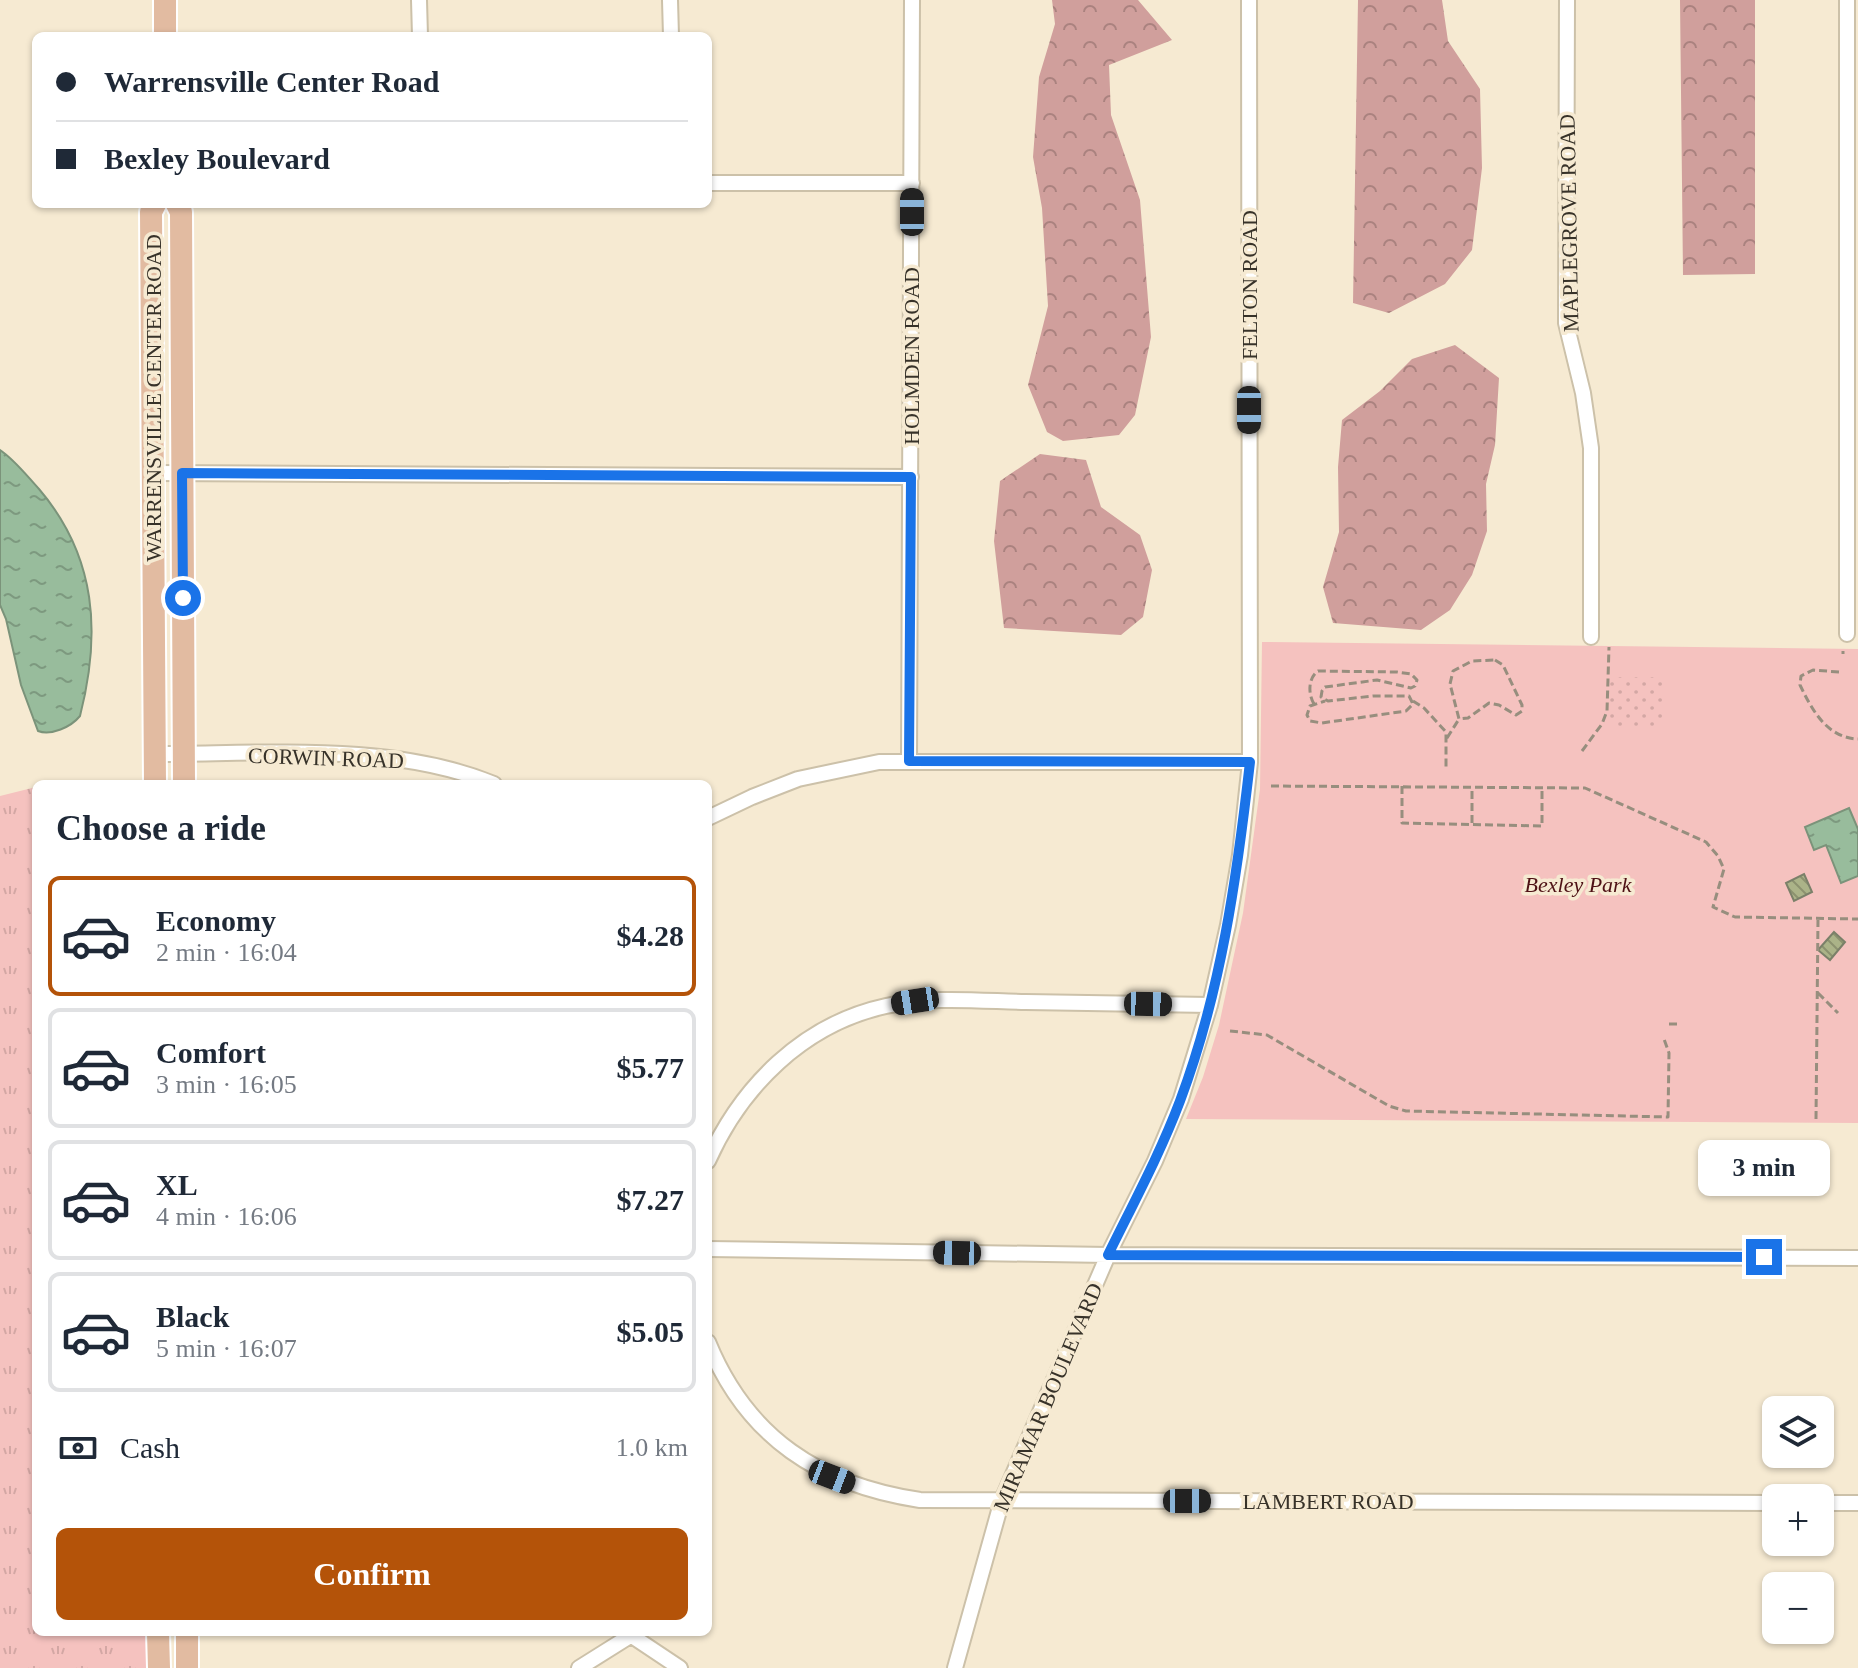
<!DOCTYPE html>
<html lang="en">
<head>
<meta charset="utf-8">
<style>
  body { margin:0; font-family:"Times New Roman",serif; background:#f2f2f3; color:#1f2937; height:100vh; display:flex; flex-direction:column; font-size:30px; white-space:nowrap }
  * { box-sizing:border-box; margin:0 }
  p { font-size:26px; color:#747a83 }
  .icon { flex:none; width:44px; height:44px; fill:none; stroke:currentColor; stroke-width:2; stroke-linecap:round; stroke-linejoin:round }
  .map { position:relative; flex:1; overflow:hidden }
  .details { position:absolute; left:32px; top:780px; width:680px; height:856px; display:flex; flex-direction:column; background:#fff; border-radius:12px; box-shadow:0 2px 6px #0004 }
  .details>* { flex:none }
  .guide { position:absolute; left:32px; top:32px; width:680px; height:176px; border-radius:12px; box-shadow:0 2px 6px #0004; display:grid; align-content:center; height:176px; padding:0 24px; background:#fff }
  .tools { position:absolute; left:1762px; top:1396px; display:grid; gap:16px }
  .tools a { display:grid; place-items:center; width:72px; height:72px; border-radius:12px; background:#fff; box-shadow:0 2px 6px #0004; font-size:40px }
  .end { position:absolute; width:36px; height:36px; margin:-18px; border:10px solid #1a73e8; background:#fff; box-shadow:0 0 0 4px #fff }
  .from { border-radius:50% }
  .bubble { position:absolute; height:56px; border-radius:12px; background:#fff; box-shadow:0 2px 6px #0004; font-size:26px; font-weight:700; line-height:56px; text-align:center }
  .car { position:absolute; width:24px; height:48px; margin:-24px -12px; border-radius:10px; box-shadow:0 0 6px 2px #0007; background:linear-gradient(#222 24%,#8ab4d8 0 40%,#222 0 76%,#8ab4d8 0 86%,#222 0) }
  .guide b { display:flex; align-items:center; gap:28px; height:76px; font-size:30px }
  .guide b+b { border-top:2px solid #e0e1e3 }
  .guide i { width:20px; height:20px; background:#1f2937 }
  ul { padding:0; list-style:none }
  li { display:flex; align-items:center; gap:24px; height:120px; margin:0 16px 12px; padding:0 8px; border:4px solid #e0e1e3; border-radius:12px }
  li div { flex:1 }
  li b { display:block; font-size:30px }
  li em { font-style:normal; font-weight:700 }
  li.active { border-color:#b45309 }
  li>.icon { width:72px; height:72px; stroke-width:1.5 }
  h2 { padding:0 24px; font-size:36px; line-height:96px }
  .pay { display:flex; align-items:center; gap:20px; height:88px; padding:0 24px; font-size:30px }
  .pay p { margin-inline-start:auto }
  .button { display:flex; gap:16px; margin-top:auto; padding:16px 24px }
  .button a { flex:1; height:92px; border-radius:12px; background:#b45309; color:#fff; font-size:32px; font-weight:700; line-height:92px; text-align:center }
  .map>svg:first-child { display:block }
</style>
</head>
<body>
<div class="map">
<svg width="1858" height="1668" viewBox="0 0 1858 1668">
  <defs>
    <pattern id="grass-tufts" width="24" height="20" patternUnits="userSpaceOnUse" patternTransform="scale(2)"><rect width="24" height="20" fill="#f5c2bf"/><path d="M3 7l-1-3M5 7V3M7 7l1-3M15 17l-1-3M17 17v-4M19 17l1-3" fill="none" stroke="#d3a7a4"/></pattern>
    <pattern id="forest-crowns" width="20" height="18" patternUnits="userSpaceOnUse" patternTransform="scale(2)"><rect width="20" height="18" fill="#d09f9c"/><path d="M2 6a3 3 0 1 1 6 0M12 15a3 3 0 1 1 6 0" fill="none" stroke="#aa827f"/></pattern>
    <pattern id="garden-dots" width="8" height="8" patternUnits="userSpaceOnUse" patternTransform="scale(2)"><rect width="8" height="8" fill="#f5c2bf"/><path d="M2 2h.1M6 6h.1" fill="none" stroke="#d3a7a4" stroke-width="1.8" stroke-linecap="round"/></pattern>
    <pattern id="water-ripples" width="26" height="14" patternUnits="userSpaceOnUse" patternTransform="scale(2)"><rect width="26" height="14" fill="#98bc9c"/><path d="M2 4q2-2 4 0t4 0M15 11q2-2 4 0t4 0" fill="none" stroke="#7d997f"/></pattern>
    <pattern id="building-back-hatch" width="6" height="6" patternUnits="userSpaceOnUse" patternTransform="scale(2)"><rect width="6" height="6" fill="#abb388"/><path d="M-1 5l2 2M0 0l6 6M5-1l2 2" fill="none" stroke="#8c926f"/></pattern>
  </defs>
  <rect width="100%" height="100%" fill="#f6ead2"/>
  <path fill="url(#grass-tufts)" d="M36,787V1632H158L159,1668H0V796Z"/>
  <path fill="url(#forest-crowns)" d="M1052,0H1138L1172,40L1109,65L1111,115L1140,200L1151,337L1135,415L1119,435L1063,441L1047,432L1028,385L1048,306L1042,208L1033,157L1039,77L1055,24Z
    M1358,0H1442L1448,41L1480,89L1482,168L1472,250L1445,284L1389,313L1353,303Z
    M1680,0H1755V274L1683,275Z
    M1455,345L1499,378L1495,445L1486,484L1487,531L1472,575L1450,610L1421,630L1333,623L1323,587L1339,532L1338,467L1342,420L1380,391L1412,359Z
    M1040,454L1086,460L1101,507L1140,535L1152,570L1143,617L1121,635L1004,628L994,541L1000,481Z"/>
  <path fill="#f5c2bf" d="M1262,642L1858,649V1123L1186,1119L1203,1077L1219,1025L1243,913L1260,789Z"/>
  <path fill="url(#garden-dots)" d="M1609,677H1665V726H1608Z"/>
  <path fill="url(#water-ripples)" stroke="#7b937a" stroke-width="2" d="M0,450C15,460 27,476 39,489C97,557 101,634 80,716C71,727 51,736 38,731L21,685L6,619L0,605Z
    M1849,808L1858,829V876L1841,883L1826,845L1814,850L1805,827Z"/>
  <path fill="url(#building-back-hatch)" stroke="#7b8069" stroke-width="2" d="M1804,874L1812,892L1794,901L1786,883Z
    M1834,932L1845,942L1830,960L1818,950Z"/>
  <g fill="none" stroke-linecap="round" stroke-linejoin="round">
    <defs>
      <path id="street" d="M419,0L420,36
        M670,0L671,36
        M1567,0L1566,323L1583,393L1591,448V637
        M708,183H912
        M153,473L911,477
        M1847,634V0
        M155,754C264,754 392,742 494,784
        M909,761L912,0
        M708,818L752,797L798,779L879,762H1250
        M708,1161C741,1087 803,1024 886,1006C931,996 980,1001 1026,1002C1087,1003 1149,1004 1210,1005
        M708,1249L1108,1255L1858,1258
        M708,1342C747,1438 820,1485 920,1500L1776,1503
        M1820,1503H1858
        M626,1632L680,1668
        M579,1668L630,1636
        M955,1668L1002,1500L1108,1255L1155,1161L1181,1099L1210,1005L1228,925L1240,855L1250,762L1249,0"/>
      <path id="primary" d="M165,0V36
        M177,204L181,212L184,784
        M155,784L151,212L155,204
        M158,1632L159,1668
        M187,1632V1668"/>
    </defs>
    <use href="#street" stroke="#ccc1a9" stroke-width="18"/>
    <use href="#primary" stroke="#fff" stroke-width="26"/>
    <path stroke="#978e7e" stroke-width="3" stroke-dasharray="8 4" stroke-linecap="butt" d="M1843,651V654
      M1495,660L1503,665L1522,705V711L1516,715L1499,705L1489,703L1468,718L1459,719L1450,684L1453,671L1472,661Z
      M1839,672L1813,670L1801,676L1800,685C1812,710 1827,738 1858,739
      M1413,701L1424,708L1446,732V770
      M1314,704C1308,694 1308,678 1318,671L1397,672L1411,674L1417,680L1415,686L1411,688L1377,680L1325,687L1322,691L1321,697L1328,701L1373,696H1409L1413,704L1406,711L1322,723L1310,721L1307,715L1310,706L1325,701
      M1447,738L1459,719
      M1582,751L1602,724L1607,711L1609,647
      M1271,786L1585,788L1706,842L1718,856L1724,869L1713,907L1735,917L1858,919
      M1402,786V823L1542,826V790
      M1472,823V787
      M1818,993L1838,1013
      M1669,1024H1679
      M1230,1031L1267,1035L1389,1106L1406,1111L1668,1117L1669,1053L1664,1039
      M1816,1119L1818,919"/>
    <use href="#street" stroke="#fff" stroke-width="14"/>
    <use href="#primary" stroke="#e2bba1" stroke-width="22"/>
  </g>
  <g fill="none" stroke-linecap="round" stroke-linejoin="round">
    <path stroke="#1a73e8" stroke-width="10" d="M183,598L182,473L911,477L909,761L1250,762C1237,877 1221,992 1180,1101C1160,1154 1133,1204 1108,1255L1764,1257"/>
  </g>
  <g text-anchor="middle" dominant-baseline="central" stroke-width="7" stroke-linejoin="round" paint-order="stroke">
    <g font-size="22" fill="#373229" stroke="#f6ead2">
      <text transform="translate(1569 223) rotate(-91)">MAPLEGROVE ROAD</text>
      <text transform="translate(1249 285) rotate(-90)">FELTON ROAD</text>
      <text transform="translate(911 356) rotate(-90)">HOLMDEN ROAD</text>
      <text transform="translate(153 398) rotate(-90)">WARRENSVILLE CENTER ROAD</text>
      <text transform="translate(326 758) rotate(2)">CORWIN ROAD</text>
      <text transform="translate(1048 1397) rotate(-67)">MIRAMAR BOULEVARD</text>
      <text x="1328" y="1501">LAMBERT ROAD</text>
    </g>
    <g font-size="22" font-style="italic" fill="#4e1115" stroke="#f6ead2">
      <text x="1578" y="884">Bexley Park</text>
    </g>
  </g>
</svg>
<div class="tools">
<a><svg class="icon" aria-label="layers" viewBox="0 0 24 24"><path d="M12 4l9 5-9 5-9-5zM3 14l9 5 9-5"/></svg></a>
<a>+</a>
<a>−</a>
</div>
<i class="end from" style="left:183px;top:598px"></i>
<i class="end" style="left:1764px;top:1257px"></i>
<div class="bubble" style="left:1698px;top:1140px;width:132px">3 min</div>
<i class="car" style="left:912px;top:212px;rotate:0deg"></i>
<i class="car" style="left:1249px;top:410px;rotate:180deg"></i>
<i class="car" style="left:915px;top:1001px;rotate:261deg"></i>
<i class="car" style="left:1148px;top:1004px;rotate:91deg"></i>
<i class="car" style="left:957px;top:1253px;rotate:271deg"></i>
<i class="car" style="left:832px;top:1477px;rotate:111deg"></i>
<i class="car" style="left:1187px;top:1501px;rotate:90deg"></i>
<div class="guide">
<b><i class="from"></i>Warrensville Center Road</b>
<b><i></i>Bexley Boulevard</b>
</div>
<section class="details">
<h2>Choose a ride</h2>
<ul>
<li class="active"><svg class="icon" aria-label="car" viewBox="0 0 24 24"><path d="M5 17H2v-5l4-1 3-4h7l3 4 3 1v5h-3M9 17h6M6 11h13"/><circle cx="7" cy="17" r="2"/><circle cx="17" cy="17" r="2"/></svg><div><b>Economy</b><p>2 min · 16:04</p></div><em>$4.28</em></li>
<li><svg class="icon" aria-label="car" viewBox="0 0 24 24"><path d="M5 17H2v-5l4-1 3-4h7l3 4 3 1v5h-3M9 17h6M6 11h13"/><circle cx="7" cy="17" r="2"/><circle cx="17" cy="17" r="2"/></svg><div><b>Comfort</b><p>3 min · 16:05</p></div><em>$5.77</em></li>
<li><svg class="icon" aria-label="car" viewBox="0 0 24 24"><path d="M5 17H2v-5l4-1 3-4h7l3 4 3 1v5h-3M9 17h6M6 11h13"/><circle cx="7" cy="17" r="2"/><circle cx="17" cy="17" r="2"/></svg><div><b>XL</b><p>4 min · 16:06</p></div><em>$7.27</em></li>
<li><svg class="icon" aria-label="car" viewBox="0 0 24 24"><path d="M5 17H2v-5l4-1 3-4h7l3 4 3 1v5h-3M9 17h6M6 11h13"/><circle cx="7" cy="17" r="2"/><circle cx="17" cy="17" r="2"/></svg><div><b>Black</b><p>5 min · 16:07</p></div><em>$5.05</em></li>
</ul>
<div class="pay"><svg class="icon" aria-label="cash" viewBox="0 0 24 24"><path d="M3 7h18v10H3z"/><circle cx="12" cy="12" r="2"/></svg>Cash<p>1.0 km</p></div>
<div class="button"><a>Confirm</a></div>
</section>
</div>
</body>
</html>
